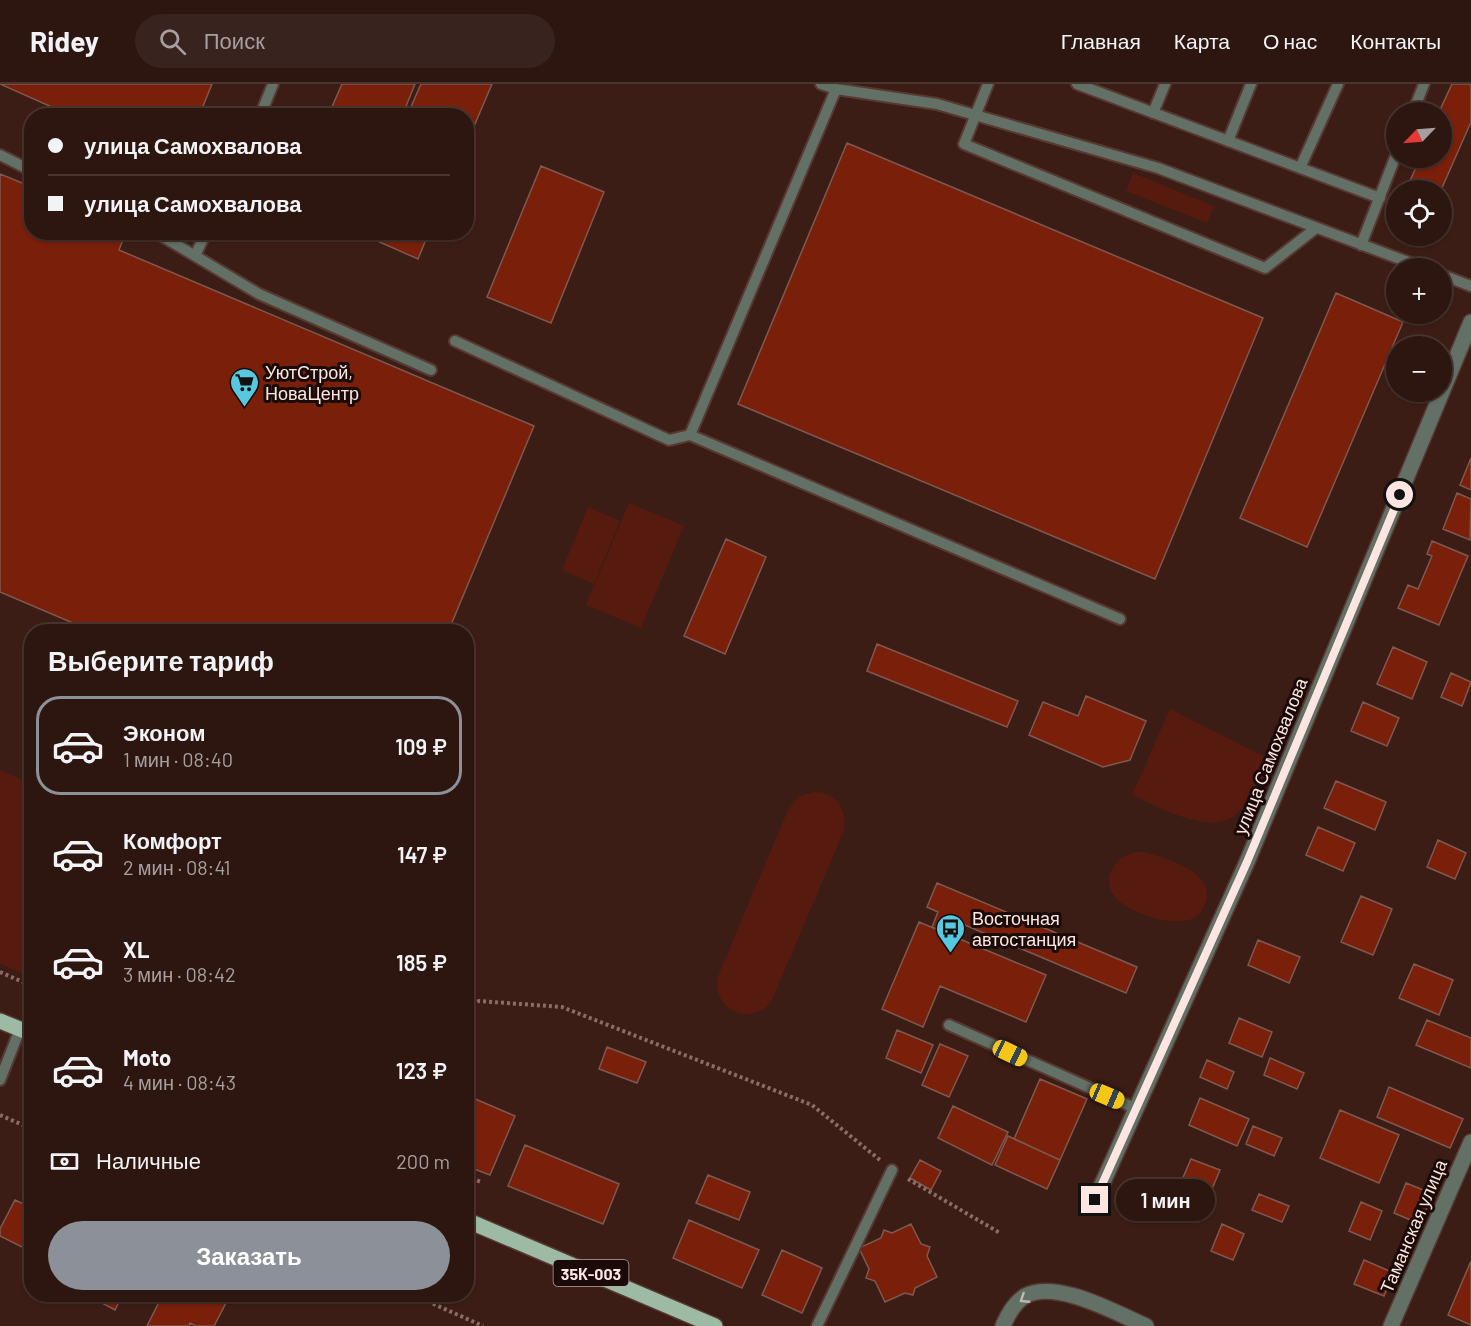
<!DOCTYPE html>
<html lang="ru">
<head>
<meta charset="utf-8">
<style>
  body { margin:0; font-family:Barlow,sans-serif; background:#39231e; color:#f1f3f6; height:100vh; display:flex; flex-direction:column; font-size:22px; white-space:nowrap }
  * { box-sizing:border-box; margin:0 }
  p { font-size:20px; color:#a79f9f }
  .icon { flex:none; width:33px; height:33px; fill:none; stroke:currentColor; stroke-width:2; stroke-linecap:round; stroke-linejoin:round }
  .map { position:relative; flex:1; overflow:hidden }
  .drawer { position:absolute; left:24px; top:540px; width:450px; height:678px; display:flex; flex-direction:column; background:#2d1610; border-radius:24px; box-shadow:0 2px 4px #0004,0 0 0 2px #483530 }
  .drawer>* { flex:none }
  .guide { position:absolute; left:24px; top:24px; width:450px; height:132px; border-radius:24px; box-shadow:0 2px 4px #0004,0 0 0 2px #483530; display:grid; align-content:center; height:132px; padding:0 24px; background:#2d1610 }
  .needle { width:39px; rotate:245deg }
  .tools { position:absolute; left:1386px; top:18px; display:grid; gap:12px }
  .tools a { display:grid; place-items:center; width:66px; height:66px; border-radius:50%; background:#2d1610; box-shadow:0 2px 4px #0004,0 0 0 2px #483530; font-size:30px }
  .end { position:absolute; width:27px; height:27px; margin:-14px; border:8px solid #fde6e1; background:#111; box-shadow:0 0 0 3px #111 }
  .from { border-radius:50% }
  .bubble { position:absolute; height:42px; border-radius:21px; background:#2d1610; box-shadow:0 2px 4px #0004,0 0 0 2px #483530; font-size:20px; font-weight:600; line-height:42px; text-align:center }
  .car { position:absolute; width:18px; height:36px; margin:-18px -9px; border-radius:8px; box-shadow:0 0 4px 2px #0007; background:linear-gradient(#f5c518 24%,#345 0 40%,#f5c518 0 76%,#345 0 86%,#f5c518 0) }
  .guide b { display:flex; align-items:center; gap:21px; height:57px; font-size:22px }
  .guide b+b { border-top:2px solid #483530 }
  .guide i { width:15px; height:15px; background:#f1f3f6 }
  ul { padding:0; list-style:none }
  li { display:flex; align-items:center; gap:18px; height:99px; margin:0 12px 9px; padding:0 12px; border:3px solid transparent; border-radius:24px }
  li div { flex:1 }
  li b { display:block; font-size:22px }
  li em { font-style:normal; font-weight:600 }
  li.current { border-color:#8c9099 }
  li>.icon { width:54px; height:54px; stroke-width:1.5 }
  h2 { padding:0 24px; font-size:27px; line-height:72px }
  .pay { display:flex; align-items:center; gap:15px; height:66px; padding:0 24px; font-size:22px }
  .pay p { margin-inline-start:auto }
  .button { display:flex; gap:12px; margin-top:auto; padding:12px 24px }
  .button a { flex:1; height:69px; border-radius:36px; background:#8c9099; color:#fff; font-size:24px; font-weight:600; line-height:69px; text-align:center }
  header { display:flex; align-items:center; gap:36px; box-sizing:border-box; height:84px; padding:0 30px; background:#2d1610; border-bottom:2px solid #483530 }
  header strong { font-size:28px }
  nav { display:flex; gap:33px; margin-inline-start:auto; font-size:21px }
  .search { width:420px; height:54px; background:#39231e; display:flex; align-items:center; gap:15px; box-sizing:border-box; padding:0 21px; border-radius:33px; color:#a79f9f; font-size:22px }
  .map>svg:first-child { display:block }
</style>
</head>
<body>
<header>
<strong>Ridey</strong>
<div class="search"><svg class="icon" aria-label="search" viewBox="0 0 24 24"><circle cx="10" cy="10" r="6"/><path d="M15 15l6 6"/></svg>Поиск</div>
<nav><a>Главная</a><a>Карта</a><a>О нас</a><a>Контакты</a></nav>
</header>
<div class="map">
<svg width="1471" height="1242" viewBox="0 0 1471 1242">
  <rect width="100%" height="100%" fill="#3c1d15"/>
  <path fill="#561b0e" d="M1133,89L1214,122L1207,139L1126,107Z
    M629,419L684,442L641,544L586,521Z
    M588,423L620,437L594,500L562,486Z
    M1170,625L1265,673C1258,689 1253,707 1244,721C1221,760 1160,723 1132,711Z
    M0,686L31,700V894L0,879Z
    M816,708C837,709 849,728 843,749L771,918C748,945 709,923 719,890L788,726L799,712Z
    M1143,768C1169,774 1227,792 1200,829C1185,848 1129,830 1116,814C1097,793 1119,767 1143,768Z"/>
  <path fill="#791f0a" stroke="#7e5950" stroke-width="1.5" d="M0,0H212L199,32H72Z
    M342,0H415L402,32H328Z
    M421,0H492L466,61V32H407Z
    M1452,0H1471V38L1441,106H1406L1420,74H1442L1439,28Z
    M847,59L1263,234L1155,495L738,320Z
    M541,82L604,108L551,239L487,213Z
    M0,90L32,103V148H126L119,166L534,342L448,548H78L80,542L0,508Z
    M357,148H429L418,175Z
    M1336,209L1403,238L1307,463L1240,434Z
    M1471,374V406L1460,401Z
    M1457,409L1471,415L1470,456L1443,445Z
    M726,455L766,473L725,570L684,552Z
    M1432,457L1468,472L1439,541L1398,524L1408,501L1418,505L1432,472L1427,470Z
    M877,560L1018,617L1007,643L867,587Z
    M1393,563L1427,578L1412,615L1377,600Z
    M1451,589L1471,598L1462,622L1441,613Z
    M1086,612L1146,637L1130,676L1103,683L1029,651L1043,618L1078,632Z
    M1363,618L1399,634L1387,662L1351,647Z
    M1336,697L1386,718L1375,746L1324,724Z
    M1318,743L1355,759L1343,787L1306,771Z
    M1438,756L1466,769L1455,795L1427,783Z
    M937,799L1137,883L1126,909L953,836L948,849L932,843L938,828L927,823Z
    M1361,812L1392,825L1373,871L1341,858Z
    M919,838L1046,891L1026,938L940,902L923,943L882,925Z
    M1258,856L1300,873L1289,899L1248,881Z
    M1414,880L1453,896L1439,931L1399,914Z
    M1239,934L1272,948L1262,973L1229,959Z
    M1427,936L1471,954V984L1416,961Z
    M897,946L933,961L921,989L886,974Z
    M940,960L968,972L949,1013L922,1001Z
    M607,963L646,978L637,999L599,985Z
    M1270,974L1304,989L1297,1005L1264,991Z
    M1207,976L1234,988L1227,1005L1200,993Z
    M1040,995L1087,1015L1060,1076L1014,1055Z
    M1389,1003L1463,1035L1450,1064L1377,1033Z
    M466,1011L515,1032L490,1091L466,1082Z
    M1200,1014L1249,1035L1237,1062L1189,1041Z
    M953,1022L1008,1048L992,1081L938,1054Z
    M1340,1026L1399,1051L1379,1099L1320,1074Z
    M1253,1042L1282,1054L1274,1072L1246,1060Z
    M1008,1052L1060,1076L1047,1105L995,1081Z
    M525,1061L619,1100L603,1140L508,1102Z
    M1191,1075L1220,1086L1198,1138L1169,1126Z
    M920,1076L941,1087L931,1106L910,1094Z
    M708,1091L750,1108L739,1136L696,1119Z
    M1406,1099L1433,1110L1420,1140L1394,1129Z
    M1259,1110L1289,1122L1282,1138L1252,1126Z
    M15,1116L32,1124V1168L0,1152V1145Z
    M1361,1118L1382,1127L1370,1156L1349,1147Z
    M689,1136L759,1166L742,1204L673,1174Z
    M911,1140L921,1160L930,1163L927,1172L937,1193L915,1204L913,1211L905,1209L885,1218L875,1197L866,1194L869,1185L859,1164L881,1154L884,1146L892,1149Z
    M1222,1140L1244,1150L1233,1176L1211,1167Z
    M782,1166L822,1184L802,1229L762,1211Z
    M1364,1176L1394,1189L1384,1212L1354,1200Z
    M1471,1177V1241L1448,1231Z
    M85,1210H123L115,1226Z
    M163,1210H219L228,1215L214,1242H196L190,1239L189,1242H147Z"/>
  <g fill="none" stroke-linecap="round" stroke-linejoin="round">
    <defs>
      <path id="service" d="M821,0L836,5L937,20L1158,84L1424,184
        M988,0L964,60L1265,184L1316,144
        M1077,0L1380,114
        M1413,28L1424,0
        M1153,29L1165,0
        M260,32L273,0
        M1228,57L1251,0
        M0,71L32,87
        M1300,84L1338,0
        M155,148L259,210L431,286
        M1361,161L1396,71
        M195,172L206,148
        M1442,191L1471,202
        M455,257L669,356L690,351L1120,535
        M690,351L836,5
        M949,941L1137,1025
        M0,996L20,945
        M817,1242L892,1086"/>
      <path id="minor" d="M1095,1116L1247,778L1471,238
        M1003,1242C1008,1230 1014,1219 1025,1212C1056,1195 1116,1229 1146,1242
        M1391,1242L1471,1058"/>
      <path id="primary" d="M0,937L32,950
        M466,1136L715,1242"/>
    </defs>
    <use href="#service" stroke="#573932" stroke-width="14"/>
    <use href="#minor" stroke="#573932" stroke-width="18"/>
    <use href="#primary" stroke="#573932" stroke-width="18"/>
    <path stroke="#896d66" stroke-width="4" stroke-dasharray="3 3" stroke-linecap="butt" d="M0,888L32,902
      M466,922L479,917L562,923L812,1021L880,1076
      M0,1031L32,1045
      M466,1092L481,1098
      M908,1095L1000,1149
      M411,1210L483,1242"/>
    <use href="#service" stroke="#627066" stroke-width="10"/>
    <use href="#minor" stroke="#627066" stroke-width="15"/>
    <use href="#primary" stroke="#9dbaa5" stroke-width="15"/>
  </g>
  <defs><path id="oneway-chevron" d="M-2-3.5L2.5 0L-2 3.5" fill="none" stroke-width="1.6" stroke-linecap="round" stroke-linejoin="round" transform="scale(1.5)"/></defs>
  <use stroke="#bfb7b0" href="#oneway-chevron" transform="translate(1024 1215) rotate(147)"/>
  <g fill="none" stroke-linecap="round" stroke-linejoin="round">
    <path stroke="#fde6e1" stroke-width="8" d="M1095,1116L1247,778L1400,411"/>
  </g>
  <defs>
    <symbol id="supermarket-pin" viewBox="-11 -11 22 30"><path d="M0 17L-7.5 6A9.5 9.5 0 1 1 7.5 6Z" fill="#56c9e1" stroke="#1a0b08"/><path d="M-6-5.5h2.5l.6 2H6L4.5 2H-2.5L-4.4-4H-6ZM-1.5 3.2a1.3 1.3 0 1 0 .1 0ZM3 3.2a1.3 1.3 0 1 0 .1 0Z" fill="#111"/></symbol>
    <symbol id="bus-pin" viewBox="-11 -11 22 30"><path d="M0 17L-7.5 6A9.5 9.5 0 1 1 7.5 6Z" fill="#56c9e1" stroke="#1a0b08"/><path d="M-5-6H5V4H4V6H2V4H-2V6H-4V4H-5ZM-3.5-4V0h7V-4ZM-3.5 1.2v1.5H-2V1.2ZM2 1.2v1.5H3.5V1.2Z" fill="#111"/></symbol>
  </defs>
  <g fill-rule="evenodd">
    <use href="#supermarket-pin" x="228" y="282" width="33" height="45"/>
    <use href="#bus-pin" x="934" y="828" width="33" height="45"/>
  </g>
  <g text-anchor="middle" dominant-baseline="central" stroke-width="6" stroke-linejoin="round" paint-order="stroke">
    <rect fill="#1a0b08" stroke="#b9a4a0" stroke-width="1.5" x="553.5" y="1176" width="75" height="26" rx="4.5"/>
    <g font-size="16" font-weight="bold" fill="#fde6e1">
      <text x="591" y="1189">35К-003</text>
    </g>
    <g font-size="18" fill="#fde6e1" stroke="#1a0b08" text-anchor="start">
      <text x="265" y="288">УютСтрой,<tspan x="265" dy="21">НоваЦентр</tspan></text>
      <text x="972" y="834">Восточная<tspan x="972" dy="21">автостанция</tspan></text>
    </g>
    <g font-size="18" fill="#fde6e1" stroke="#1a0b08">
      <text transform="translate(1270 672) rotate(-68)">улица Самохвалова</text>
      <text transform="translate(1413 1142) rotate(-67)">Таманская улица</text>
    </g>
  </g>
</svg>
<div class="tools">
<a><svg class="needle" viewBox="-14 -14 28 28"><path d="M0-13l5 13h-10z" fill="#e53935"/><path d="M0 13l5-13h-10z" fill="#a79f9f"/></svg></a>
<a><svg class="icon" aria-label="locate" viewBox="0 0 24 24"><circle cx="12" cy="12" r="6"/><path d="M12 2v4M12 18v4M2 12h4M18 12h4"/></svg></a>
<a>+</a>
<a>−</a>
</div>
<i class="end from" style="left:1400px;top:411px"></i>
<i class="end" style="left:1095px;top:1116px"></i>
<div class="bubble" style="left:1116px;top:1095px;width:99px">1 мин</div>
<i class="car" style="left:1010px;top:969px;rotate:115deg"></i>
<i class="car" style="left:1107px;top:1012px;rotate:113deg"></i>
<div class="guide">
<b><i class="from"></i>улица Самохвалова</b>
<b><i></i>улица Самохвалова</b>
</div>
<section class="drawer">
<h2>Выберите тариф</h2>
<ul>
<li class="current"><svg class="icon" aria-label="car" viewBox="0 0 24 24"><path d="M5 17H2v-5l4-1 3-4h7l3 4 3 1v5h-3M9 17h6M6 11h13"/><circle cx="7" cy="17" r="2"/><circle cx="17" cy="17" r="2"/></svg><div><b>Эконом</b><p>1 мин · 08:40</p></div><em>109 ₽</em></li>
<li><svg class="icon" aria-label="car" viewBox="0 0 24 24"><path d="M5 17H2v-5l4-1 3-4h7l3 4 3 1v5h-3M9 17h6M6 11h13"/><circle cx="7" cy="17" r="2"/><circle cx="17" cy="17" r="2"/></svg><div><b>Комфорт</b><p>2 мин · 08:41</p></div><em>147 ₽</em></li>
<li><svg class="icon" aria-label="car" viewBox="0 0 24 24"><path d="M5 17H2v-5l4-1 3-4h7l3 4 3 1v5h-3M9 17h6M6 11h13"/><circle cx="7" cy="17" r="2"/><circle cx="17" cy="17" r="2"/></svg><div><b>XL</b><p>3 мин · 08:42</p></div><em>185 ₽</em></li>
<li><svg class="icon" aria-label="car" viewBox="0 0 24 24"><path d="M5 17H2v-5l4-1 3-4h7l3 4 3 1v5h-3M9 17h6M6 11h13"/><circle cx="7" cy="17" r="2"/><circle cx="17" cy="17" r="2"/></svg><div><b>Moto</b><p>4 мин · 08:43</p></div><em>123 ₽</em></li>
</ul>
<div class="pay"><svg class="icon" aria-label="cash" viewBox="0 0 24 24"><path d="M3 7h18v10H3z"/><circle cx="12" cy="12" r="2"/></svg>Наличные<p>200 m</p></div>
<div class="button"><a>Заказать</a></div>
</section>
</div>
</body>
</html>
